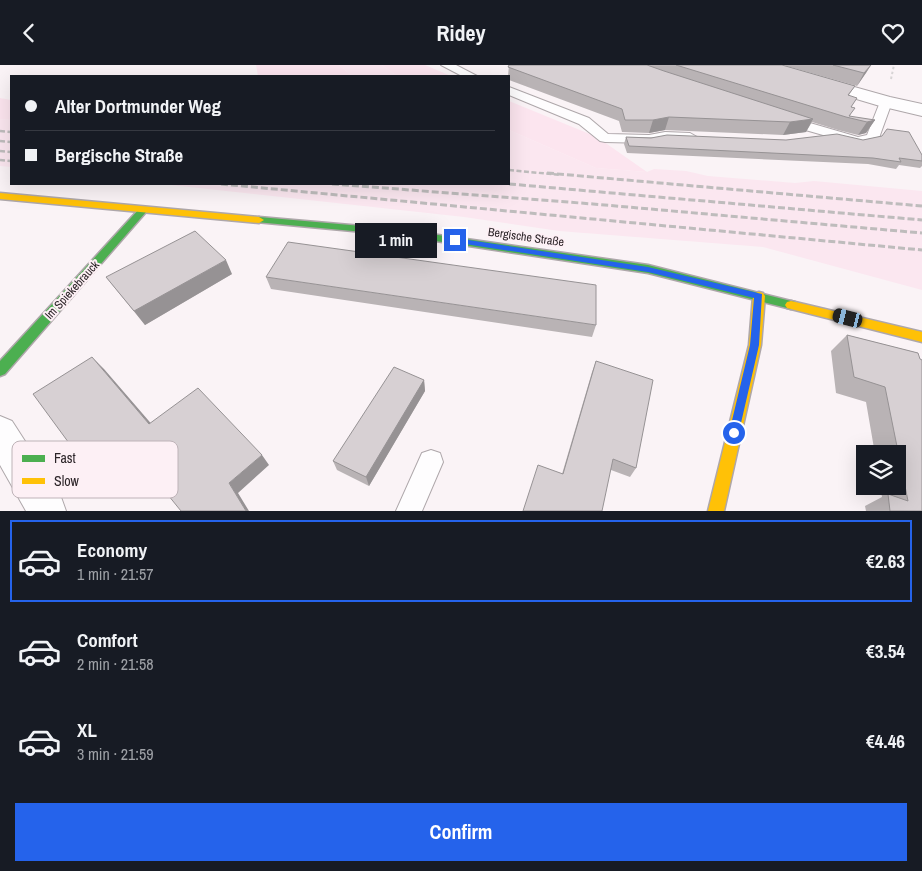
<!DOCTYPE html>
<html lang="en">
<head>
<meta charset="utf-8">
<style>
  body { margin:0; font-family:"Archivo Narrow",sans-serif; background:#242831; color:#f1f3f6; height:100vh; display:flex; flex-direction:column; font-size:19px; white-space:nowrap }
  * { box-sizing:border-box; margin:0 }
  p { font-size:16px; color:#9ea1a6 }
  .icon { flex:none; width:28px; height:28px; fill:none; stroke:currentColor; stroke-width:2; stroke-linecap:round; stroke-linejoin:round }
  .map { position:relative; height:446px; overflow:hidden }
  .details { display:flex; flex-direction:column; background:#171b24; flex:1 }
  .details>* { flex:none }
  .top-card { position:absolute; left:10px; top:10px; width:500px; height:110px; border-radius:0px; box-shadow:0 5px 20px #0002; display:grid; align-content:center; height:110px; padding:0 15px; background:#171b24 }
  .controls { position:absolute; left:856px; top:380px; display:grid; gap:10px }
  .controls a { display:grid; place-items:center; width:50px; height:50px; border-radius:0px; background:#171b24; box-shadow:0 5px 20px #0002; font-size:25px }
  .end { position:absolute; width:22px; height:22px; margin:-11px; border:6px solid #2563eb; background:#fff; box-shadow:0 0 0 2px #fff }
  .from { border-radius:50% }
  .bubble { position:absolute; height:35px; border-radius:0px; background:#171b24; box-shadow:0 5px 20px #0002; font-size:16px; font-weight:800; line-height:35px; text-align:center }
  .car { position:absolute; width:15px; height:30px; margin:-15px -8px; border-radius:6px; box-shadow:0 0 4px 1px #0007; background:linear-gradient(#222 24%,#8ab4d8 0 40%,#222 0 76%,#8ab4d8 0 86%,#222 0) }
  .top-card b { display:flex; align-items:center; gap:18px; height:48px; font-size:19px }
  .top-card b+b { border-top:1px solid #363941 }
  .top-card i { width:12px; height:12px; background:#f1f3f6 }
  ul { padding:9px 0 0; list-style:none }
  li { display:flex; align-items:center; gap:15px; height:82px; margin:0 10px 8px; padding:0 5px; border:2px solid transparent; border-radius:0px }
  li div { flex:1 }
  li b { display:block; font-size:19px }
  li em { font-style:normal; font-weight:800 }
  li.active { border-color:#2563eb }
  li>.icon { width:45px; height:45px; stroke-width:1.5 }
  .primary-button { display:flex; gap:10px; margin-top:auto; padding:10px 15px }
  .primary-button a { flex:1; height:58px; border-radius:0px; background:#2563eb; color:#fff; font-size:20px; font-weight:800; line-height:58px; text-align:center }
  header { display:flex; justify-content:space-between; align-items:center; height:65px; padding:0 15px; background:#171b24; font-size:22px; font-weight:800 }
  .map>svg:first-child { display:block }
</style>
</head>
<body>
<header><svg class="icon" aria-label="back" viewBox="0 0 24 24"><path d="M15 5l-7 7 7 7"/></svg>Ridey<svg class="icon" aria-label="heart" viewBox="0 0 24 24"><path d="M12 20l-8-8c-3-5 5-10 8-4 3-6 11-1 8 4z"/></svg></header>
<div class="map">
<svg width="922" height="446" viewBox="0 0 922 446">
  <rect width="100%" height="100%" fill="#faf3f6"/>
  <path fill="#fbe7f0" d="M339,0H382L397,11H352Z
    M0,54L11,55V102L0,101Z
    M509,65L596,103L647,107L654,104L686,106L708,111L795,118L814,116L922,126V225L763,182L559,166L464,152L162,119H509Z"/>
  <path fill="#fce5ef" d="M256,0H339L352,11H258Z
    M382,0H425L451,11H397Z
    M0,33L11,35V55L0,54Z
    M509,36L597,72L647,107L596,103L509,65Z"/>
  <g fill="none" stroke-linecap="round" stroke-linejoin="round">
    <defs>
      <path id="lane" d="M441,0H456L477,11H462Z
        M509,22L589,53L608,69L649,70L665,67L690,68L697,72L690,76L665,75L649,78L605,77L600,76L579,59L509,30Z
        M886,33L892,37L879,73L877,76L858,80L781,58L779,55L786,51L858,72L867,70L880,37Z
        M431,385L440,388L443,397L422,446H396L422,388Z"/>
      <path id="street" d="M750,0H776L890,32L922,39V51L880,41L752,3Z
        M0,351L12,356L61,432L66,446H26L0,400Z"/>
      <path id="fast" d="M143,142L146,143L148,145L146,147L5,309L0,311V296L140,143Z
        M259,152L396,164L648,200L791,236L795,237L797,240L795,243L791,244L648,208L396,170L256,157L254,155Z"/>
      <path id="slow" d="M0,128L259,152L264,155L259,158L0,134Z
        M759,227L763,228L765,231L761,280L724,446H708L749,280L753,231L755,228Z
        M791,236L922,267V277L787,243L785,240L787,237Z"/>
    </defs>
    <use href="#lane" stroke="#aea7aa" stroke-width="2"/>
    <use href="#street" stroke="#aea7aa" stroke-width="2"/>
    <use href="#fast" stroke="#aea7aa" stroke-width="3"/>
    <use href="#slow" stroke="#aea7aa" stroke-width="3"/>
    <path stroke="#d7d4d5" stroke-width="2" stroke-dasharray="2.5 2.5" stroke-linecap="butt" d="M891,14L894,0"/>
    <use href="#lane" fill="#fefdfe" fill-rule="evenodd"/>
    <use href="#street" fill="#fefdfe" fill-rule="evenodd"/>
    <use href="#fast" fill="#4caf50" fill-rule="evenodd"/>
    <use href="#slow" fill="#ffc107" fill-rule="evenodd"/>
    <path stroke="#bebcbc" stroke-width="2.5" stroke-dasharray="5 2.5" stroke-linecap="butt" d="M0,66L11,67
      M0,76L11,77
      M0,86L11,87
      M0,95L11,96
      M509,105L561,110"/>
    <path stroke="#bebcbc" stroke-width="3" stroke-dasharray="7 3" stroke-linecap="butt" d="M547,108L922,141
      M221,119L922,185
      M332,119L593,139L922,168
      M509,119L922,155"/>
  </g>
  <path fill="#b9b3b5" d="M509,0H782L855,21L849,30L852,42L850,52L875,55L866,68L858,70L838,65L812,57L806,67L783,70L665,65L649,68L622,67L619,56L509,15V11H508Z
    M783,0H871L857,21Z
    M882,71L922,90V101L920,103L899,100L896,104L868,99L627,88L624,79L626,72L786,75H863Z
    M232,209L145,260L106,212Z
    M266,212L596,260L592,272L271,224Z
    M847,270L918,288L922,446H866L865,441L882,432L880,421H898V389H875L866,337L836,328L831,286Z
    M596,296L636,403L630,412L611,405L562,409L592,307Z
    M424,315L425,326L369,421L337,405L333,396Z"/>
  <path fill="#969294" d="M871,0L866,8L857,21L864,8Z
    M669,52L665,65L649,68L653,55Z
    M813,54L806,67L783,70L790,57Z
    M875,55L866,68L858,70L867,57Z
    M226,195L232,209L145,260L134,246Z
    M92,292L104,304L161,370L149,359Z
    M424,315L425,326L369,421L366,412Z
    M125,377L138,388L102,415L88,404Z
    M262,390L269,400L238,428L249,446H246L229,418Z"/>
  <path fill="#d7d0d3" stroke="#969294" d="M509,0H647L664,6L813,54L790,57L669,52L653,55H625L622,44L508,2Z
    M676,0H782L855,21L848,30L857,33L851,42L855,43L849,51L875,55L867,57L846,52Z
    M833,0H871L864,8Z
    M887,64L909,67L922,90V96L899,93L901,97L873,93L629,81L626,72L651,73L667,70L786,75L837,69L863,75L882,71Z
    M195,166L226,195L134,246L106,212Z
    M288,177L596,220V260L266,212Z
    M847,270L918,288L920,294L922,295V446H890L888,429L908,436L885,322L854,312Z
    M92,292L149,359L198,323L262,390L229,418L246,446H181L125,377L88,404L33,329Z
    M596,296L653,315L636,403L613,394L602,446H523L538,400L563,409Z
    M394,302L424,315L366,412L333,396Z"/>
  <path fill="#2563eb" d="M455,173L648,202L762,229L759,280L738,371H731L729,368L750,280L754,233L648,207L452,177V174Z"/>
  <g text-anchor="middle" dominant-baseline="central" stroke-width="4" stroke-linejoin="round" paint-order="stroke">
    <g font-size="12" fill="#2c2428" stroke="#fdf0f5">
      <text transform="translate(526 172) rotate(8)">Bergische Straße</text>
      <text transform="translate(72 225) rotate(-48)">Im Spiekebrauck</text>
    </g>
  </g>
  <rect x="12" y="376" width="166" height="57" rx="8" fill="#fdf0f5" stroke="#beb3b8" stroke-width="1"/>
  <rect x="22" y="390" width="23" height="7" fill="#4caf50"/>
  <rect x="22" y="413" width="23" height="6" fill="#ffc107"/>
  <g font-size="14" fill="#2c2428">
    <text x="54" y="398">Fast</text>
    <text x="54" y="421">Slow</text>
  </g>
</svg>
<div class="controls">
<a><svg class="icon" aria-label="layers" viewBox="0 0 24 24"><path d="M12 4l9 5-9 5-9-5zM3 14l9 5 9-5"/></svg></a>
</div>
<i class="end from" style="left:734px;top:368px"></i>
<i class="end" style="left:455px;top:175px"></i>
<div class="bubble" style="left:355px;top:158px;width:82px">1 min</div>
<i class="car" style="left:848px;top:253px;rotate:284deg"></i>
<div class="top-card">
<b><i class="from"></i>Alter Dortmunder Weg</b>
<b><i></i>Bergische Straße</b>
</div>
</div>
<section class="details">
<ul>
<li class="active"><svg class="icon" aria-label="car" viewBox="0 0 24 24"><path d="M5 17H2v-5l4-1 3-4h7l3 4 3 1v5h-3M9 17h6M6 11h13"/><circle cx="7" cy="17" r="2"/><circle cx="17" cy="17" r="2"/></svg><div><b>Economy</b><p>1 min · 21:57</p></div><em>€2.63</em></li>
<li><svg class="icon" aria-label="car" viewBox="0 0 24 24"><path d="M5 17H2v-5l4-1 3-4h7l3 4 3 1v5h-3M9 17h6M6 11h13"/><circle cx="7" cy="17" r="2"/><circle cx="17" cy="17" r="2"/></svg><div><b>Comfort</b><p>2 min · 21:58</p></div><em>€3.54</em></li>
<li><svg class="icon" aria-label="car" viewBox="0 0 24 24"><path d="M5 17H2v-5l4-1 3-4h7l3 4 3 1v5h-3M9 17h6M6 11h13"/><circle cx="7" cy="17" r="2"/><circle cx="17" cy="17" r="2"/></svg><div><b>XL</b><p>3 min · 21:59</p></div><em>€4.46</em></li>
</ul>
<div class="primary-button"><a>Confirm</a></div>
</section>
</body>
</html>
